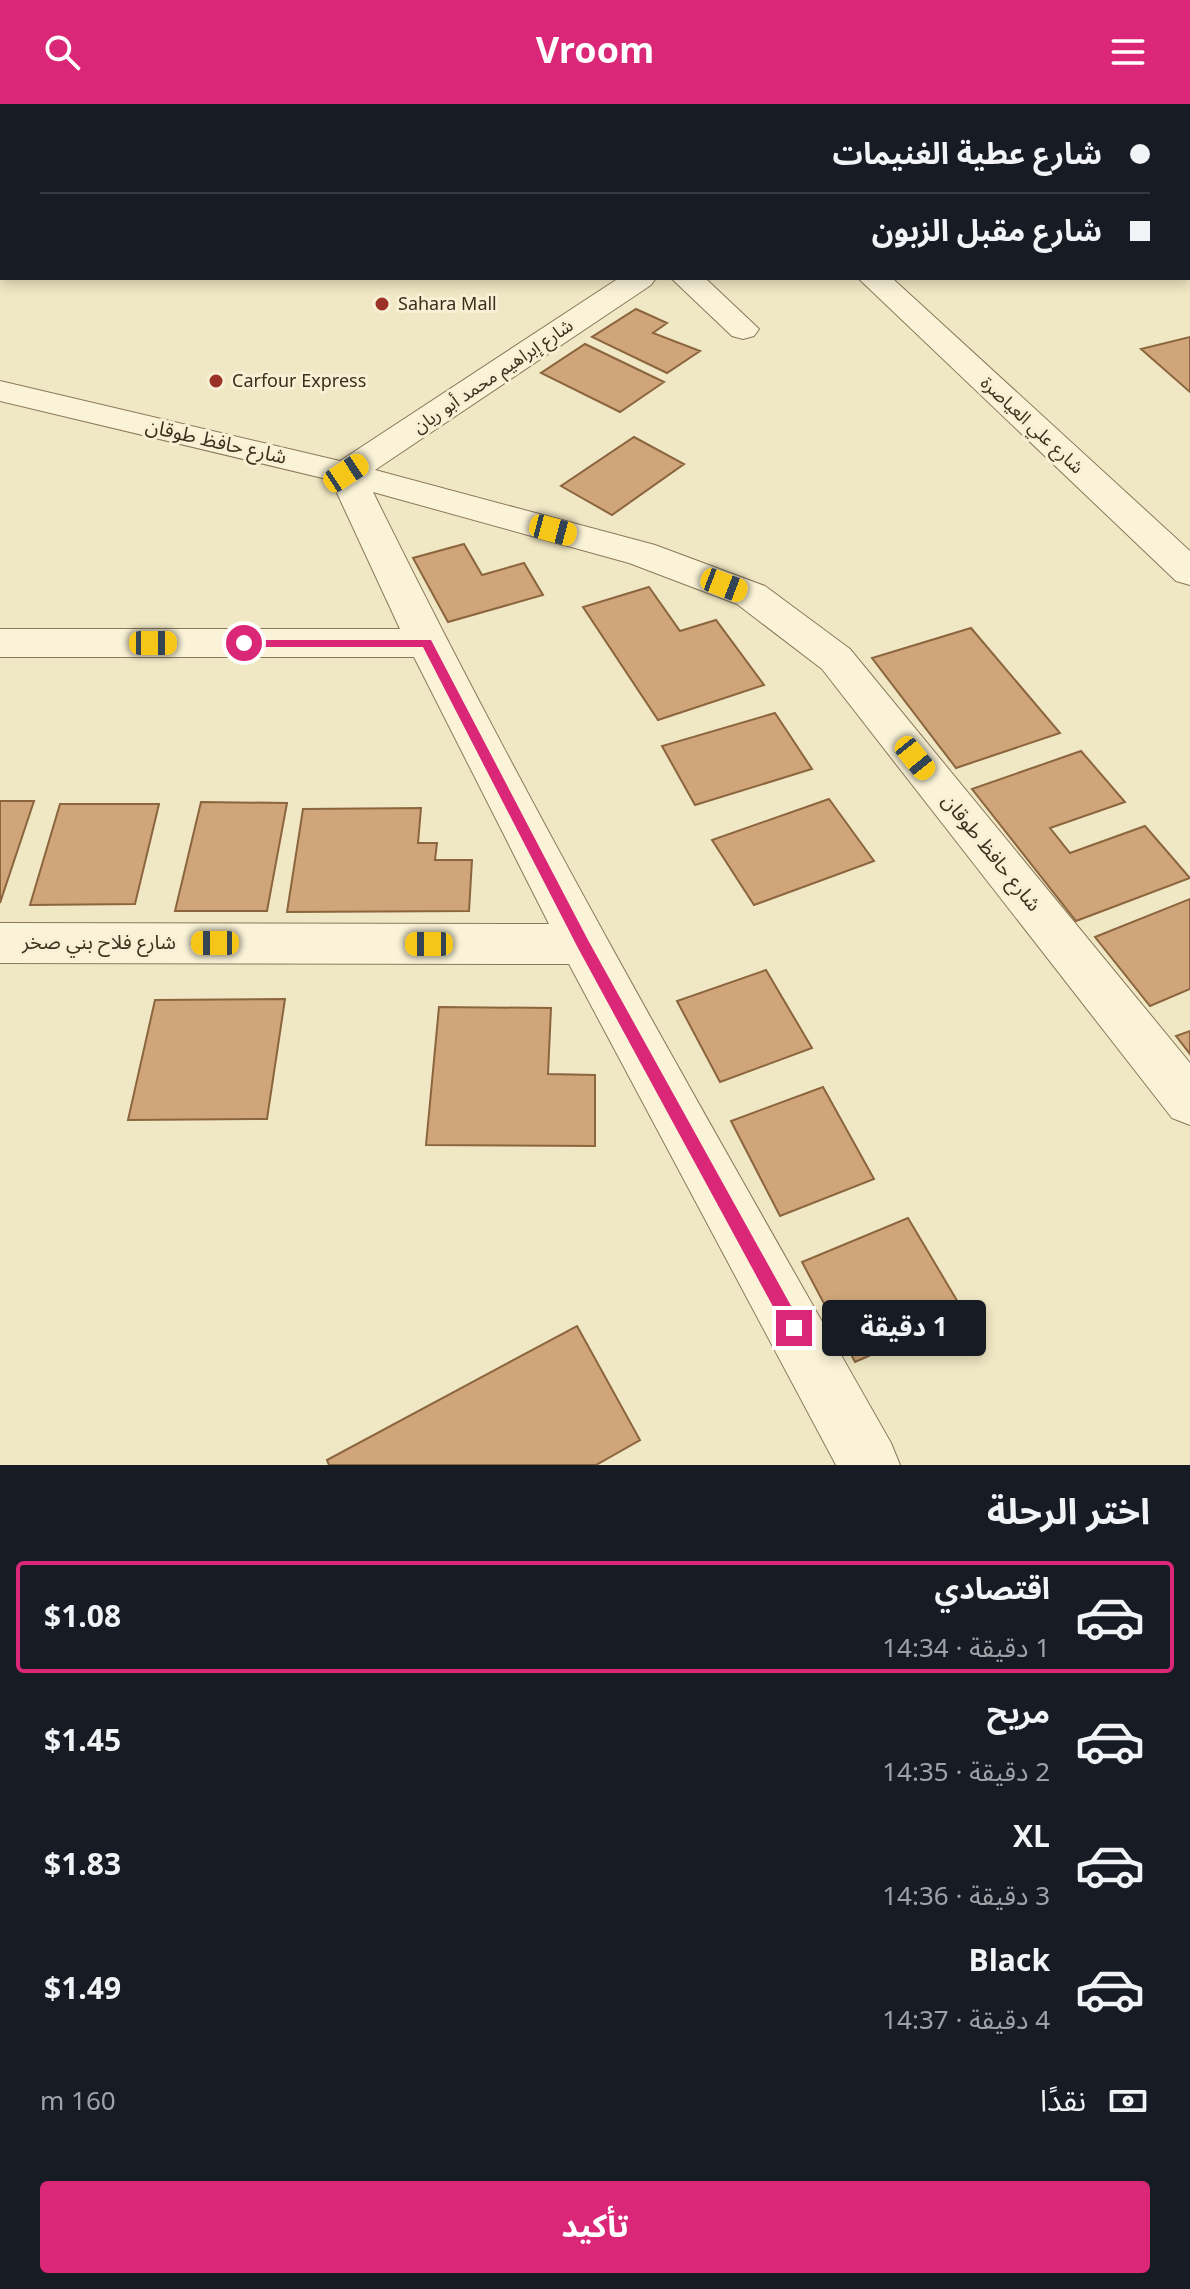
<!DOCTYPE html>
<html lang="ar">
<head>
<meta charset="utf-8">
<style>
  body { margin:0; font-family:Georgia,"Noto Sans Arabic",serif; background:#20242c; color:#f1f3f6; direction:rtl; height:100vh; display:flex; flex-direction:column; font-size:30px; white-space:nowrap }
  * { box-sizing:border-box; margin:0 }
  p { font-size:26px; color:#9ea1a6 }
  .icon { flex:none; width:44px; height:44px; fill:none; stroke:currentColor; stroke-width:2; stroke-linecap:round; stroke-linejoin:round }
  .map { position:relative; height:1361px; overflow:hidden; direction:ltr }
  .drawer { display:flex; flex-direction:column; background:#171b24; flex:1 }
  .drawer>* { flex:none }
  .hud { position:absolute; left:0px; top:0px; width:1190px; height:176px; box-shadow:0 4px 12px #0003; direction:rtl; display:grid; align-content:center; height:176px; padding:0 40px; background:#171b24 }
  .end { position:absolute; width:36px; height:36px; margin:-18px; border:10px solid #db2777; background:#fff; box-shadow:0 0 0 4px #fff }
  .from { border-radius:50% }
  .bubble { position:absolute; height:56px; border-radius:8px; background:#171b24; box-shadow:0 4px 12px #0003; font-size:26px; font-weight:700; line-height:56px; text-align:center; direction:rtl }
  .car { position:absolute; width:24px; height:48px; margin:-24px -12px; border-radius:10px; box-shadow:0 0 6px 2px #0007; background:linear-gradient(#f5c518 24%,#345 0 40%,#f5c518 0 76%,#345 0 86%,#f5c518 0) }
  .hud b { display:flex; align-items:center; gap:28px; height:76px; font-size:30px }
  .hud b+b { border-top:2px solid #363941 }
  .hud i { width:20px; height:20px; background:#f1f3f6 }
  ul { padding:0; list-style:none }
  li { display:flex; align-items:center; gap:24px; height:112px; margin:0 16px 12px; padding:0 24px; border:4px solid transparent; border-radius:8px }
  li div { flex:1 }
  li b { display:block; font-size:30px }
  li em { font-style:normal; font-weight:700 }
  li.selected { border-color:#db2777 }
  li>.icon { width:72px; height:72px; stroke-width:1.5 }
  h2 { padding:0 40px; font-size:36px; line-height:96px }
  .pay { display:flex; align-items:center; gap:20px; height:88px; padding:0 40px; font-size:30px }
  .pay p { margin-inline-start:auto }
  .button { display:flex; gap:16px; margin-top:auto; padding:16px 40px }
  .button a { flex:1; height:92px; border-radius:8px; background:#db2777; color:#fff; font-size:32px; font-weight:700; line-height:92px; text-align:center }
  header { display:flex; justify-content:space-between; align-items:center; height:104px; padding:0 40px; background:#db2777; color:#fff; font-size:36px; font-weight:700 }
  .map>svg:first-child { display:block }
</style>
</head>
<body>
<header><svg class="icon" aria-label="menu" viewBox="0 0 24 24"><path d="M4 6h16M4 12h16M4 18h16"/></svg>Vroom<svg class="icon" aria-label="search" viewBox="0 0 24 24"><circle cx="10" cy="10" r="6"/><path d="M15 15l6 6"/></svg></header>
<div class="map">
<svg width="1190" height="1361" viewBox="0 0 1190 1361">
  <rect width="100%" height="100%" fill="#f0e7c4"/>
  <path fill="#cfa579" stroke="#8b653e" stroke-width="2" d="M636,205L667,219L653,229L700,247L667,269L592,233Z
    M1190,233V288L1141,245Z
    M585,240L664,278L620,308L541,269Z
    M634,333L684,360L612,411L561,382Z
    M464,440L482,471L524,459L543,491L448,518L413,454Z
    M649,483L680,527L716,516L764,581L658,616L583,503Z
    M971,524L1060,629L956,664L872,554Z
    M775,609L812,665L695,701L662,642Z
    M1081,647L1125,698L1050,724L1070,749L1145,722L1190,774L1076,817L972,685Z
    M829,695L874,757L754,801L712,736Z
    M0,697H34L0,799Z
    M201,698L287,699L267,807H175Z
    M60,700H159L135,800L30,801Z
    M421,704L418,739H437L435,756H472L469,807L287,808L303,705Z
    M1190,795V885L1150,902L1095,833Z
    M766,866L812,944L720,978L677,897Z
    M285,895L267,1015L128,1016L155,896Z
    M439,903L551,904L548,970L595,971V1042L426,1041Z
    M1190,927V950L1176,932Z
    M823,983L874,1075L780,1112L731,1017Z
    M908,1114L965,1210L855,1258L802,1158Z
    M577,1222L640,1336L596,1361H329L327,1356Z"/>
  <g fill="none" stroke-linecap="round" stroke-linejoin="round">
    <defs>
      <path id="minor" d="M1188,22H1190V38H1188Z
        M0,53H2V69H0Z
        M0,96H2V114H0Z
        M1188,126H1190V145H1188Z
        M619,174H656L651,181L375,366L655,441L765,482L850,545L1190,959V1021L1172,1014L822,565L737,500L629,459L373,388C532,712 713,1025 891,1339L900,1361H836L569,860L0,859V819L549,820L414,553H0V525H400L331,376L0,297V277L340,357Z
        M671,174H705L759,225L754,232L743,235L732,232Z
        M858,174H892L1190,447V481L1176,477Z"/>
      <path id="highway" d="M0,0L10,2H2V16Z
        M854,0H914L853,2Z"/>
    </defs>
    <use href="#minor" stroke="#8b795a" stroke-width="2"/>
    <use href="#highway" stroke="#59462e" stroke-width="2"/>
    <use href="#minor" fill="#faf3d8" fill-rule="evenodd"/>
    <use href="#highway" fill="#e2b152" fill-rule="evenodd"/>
  </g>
  <path fill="#db2777" d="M240,536H431L588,836L800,1218L803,1224L800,1230L794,1232L788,1230L578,844L423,543H244L238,539Z"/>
  <g fill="#9c3227" stroke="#f7f0d4" stroke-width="3">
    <circle cx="382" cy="200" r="8"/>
    <circle cx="216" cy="277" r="8"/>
  </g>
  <g text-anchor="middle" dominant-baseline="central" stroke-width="6" stroke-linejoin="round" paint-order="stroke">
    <g font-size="18" fill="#3b2f1e" stroke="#f7f0d4" text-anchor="start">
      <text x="398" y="200">Sahara Mall</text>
      <text x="232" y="277">Carfour Express</text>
    </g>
    <g font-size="18" fill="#3b2f1e" stroke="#f7f0d4">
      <text transform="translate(493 272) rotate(-34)">شارع إبراهيم محمد أبو ريان</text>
      <text transform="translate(1032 321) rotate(43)">شارع علي العياصرة</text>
    </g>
    <g font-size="20" fill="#3b2f1e" stroke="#f7f0d4">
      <text transform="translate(216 338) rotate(13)">شارع حافظ طوقان</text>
      <text transform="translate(991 749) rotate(51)">شارع حافظ طوقان</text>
      <text x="99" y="839">شارع فلاح بني صخر</text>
    </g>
  </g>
</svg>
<i class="end from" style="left:244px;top:539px"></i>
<i class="end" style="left:794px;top:1224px"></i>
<div class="bubble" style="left:822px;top:1196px;width:164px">1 دقيقة</div>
<i class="car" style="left:346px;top:369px;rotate:57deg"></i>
<i class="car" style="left:553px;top:426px;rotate:105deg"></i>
<i class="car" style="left:724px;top:481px;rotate:111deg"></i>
<i class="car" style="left:153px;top:539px;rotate:90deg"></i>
<i class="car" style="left:915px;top:654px;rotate:141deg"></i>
<i class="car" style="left:215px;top:839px;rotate:270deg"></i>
<i class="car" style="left:429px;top:840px;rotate:270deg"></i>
<div class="hud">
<b><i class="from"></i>شارع عطية الغنيمات</b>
<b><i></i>شارع مقبل الزبون</b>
</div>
</div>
<section class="drawer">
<h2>اختر الرحلة</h2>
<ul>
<li class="selected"><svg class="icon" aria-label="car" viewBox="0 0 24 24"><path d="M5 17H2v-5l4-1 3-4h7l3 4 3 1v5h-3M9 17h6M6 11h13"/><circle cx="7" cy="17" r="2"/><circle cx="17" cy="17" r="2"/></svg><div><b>اقتصادي</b><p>1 دقيقة · 14:34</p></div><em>$1.08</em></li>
<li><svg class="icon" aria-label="car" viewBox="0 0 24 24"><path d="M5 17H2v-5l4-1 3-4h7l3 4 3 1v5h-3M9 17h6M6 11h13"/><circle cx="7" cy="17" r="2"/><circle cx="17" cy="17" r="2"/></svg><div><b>مريح</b><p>2 دقيقة · 14:35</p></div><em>$1.45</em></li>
<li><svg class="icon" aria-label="car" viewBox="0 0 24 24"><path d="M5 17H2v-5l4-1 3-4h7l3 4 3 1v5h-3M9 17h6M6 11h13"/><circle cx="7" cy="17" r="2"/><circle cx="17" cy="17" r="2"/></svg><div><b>XL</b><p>3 دقيقة · 14:36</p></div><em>$1.83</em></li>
<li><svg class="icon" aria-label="car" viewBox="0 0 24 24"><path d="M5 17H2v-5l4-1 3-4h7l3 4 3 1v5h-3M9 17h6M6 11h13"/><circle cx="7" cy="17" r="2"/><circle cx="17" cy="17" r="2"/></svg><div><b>Black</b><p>4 دقيقة · 14:37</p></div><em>$1.49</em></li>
</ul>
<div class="pay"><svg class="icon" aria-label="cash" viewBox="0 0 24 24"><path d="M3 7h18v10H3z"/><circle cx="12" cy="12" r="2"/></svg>نقدًا<p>160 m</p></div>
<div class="button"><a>تأكيد</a></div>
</section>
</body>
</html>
